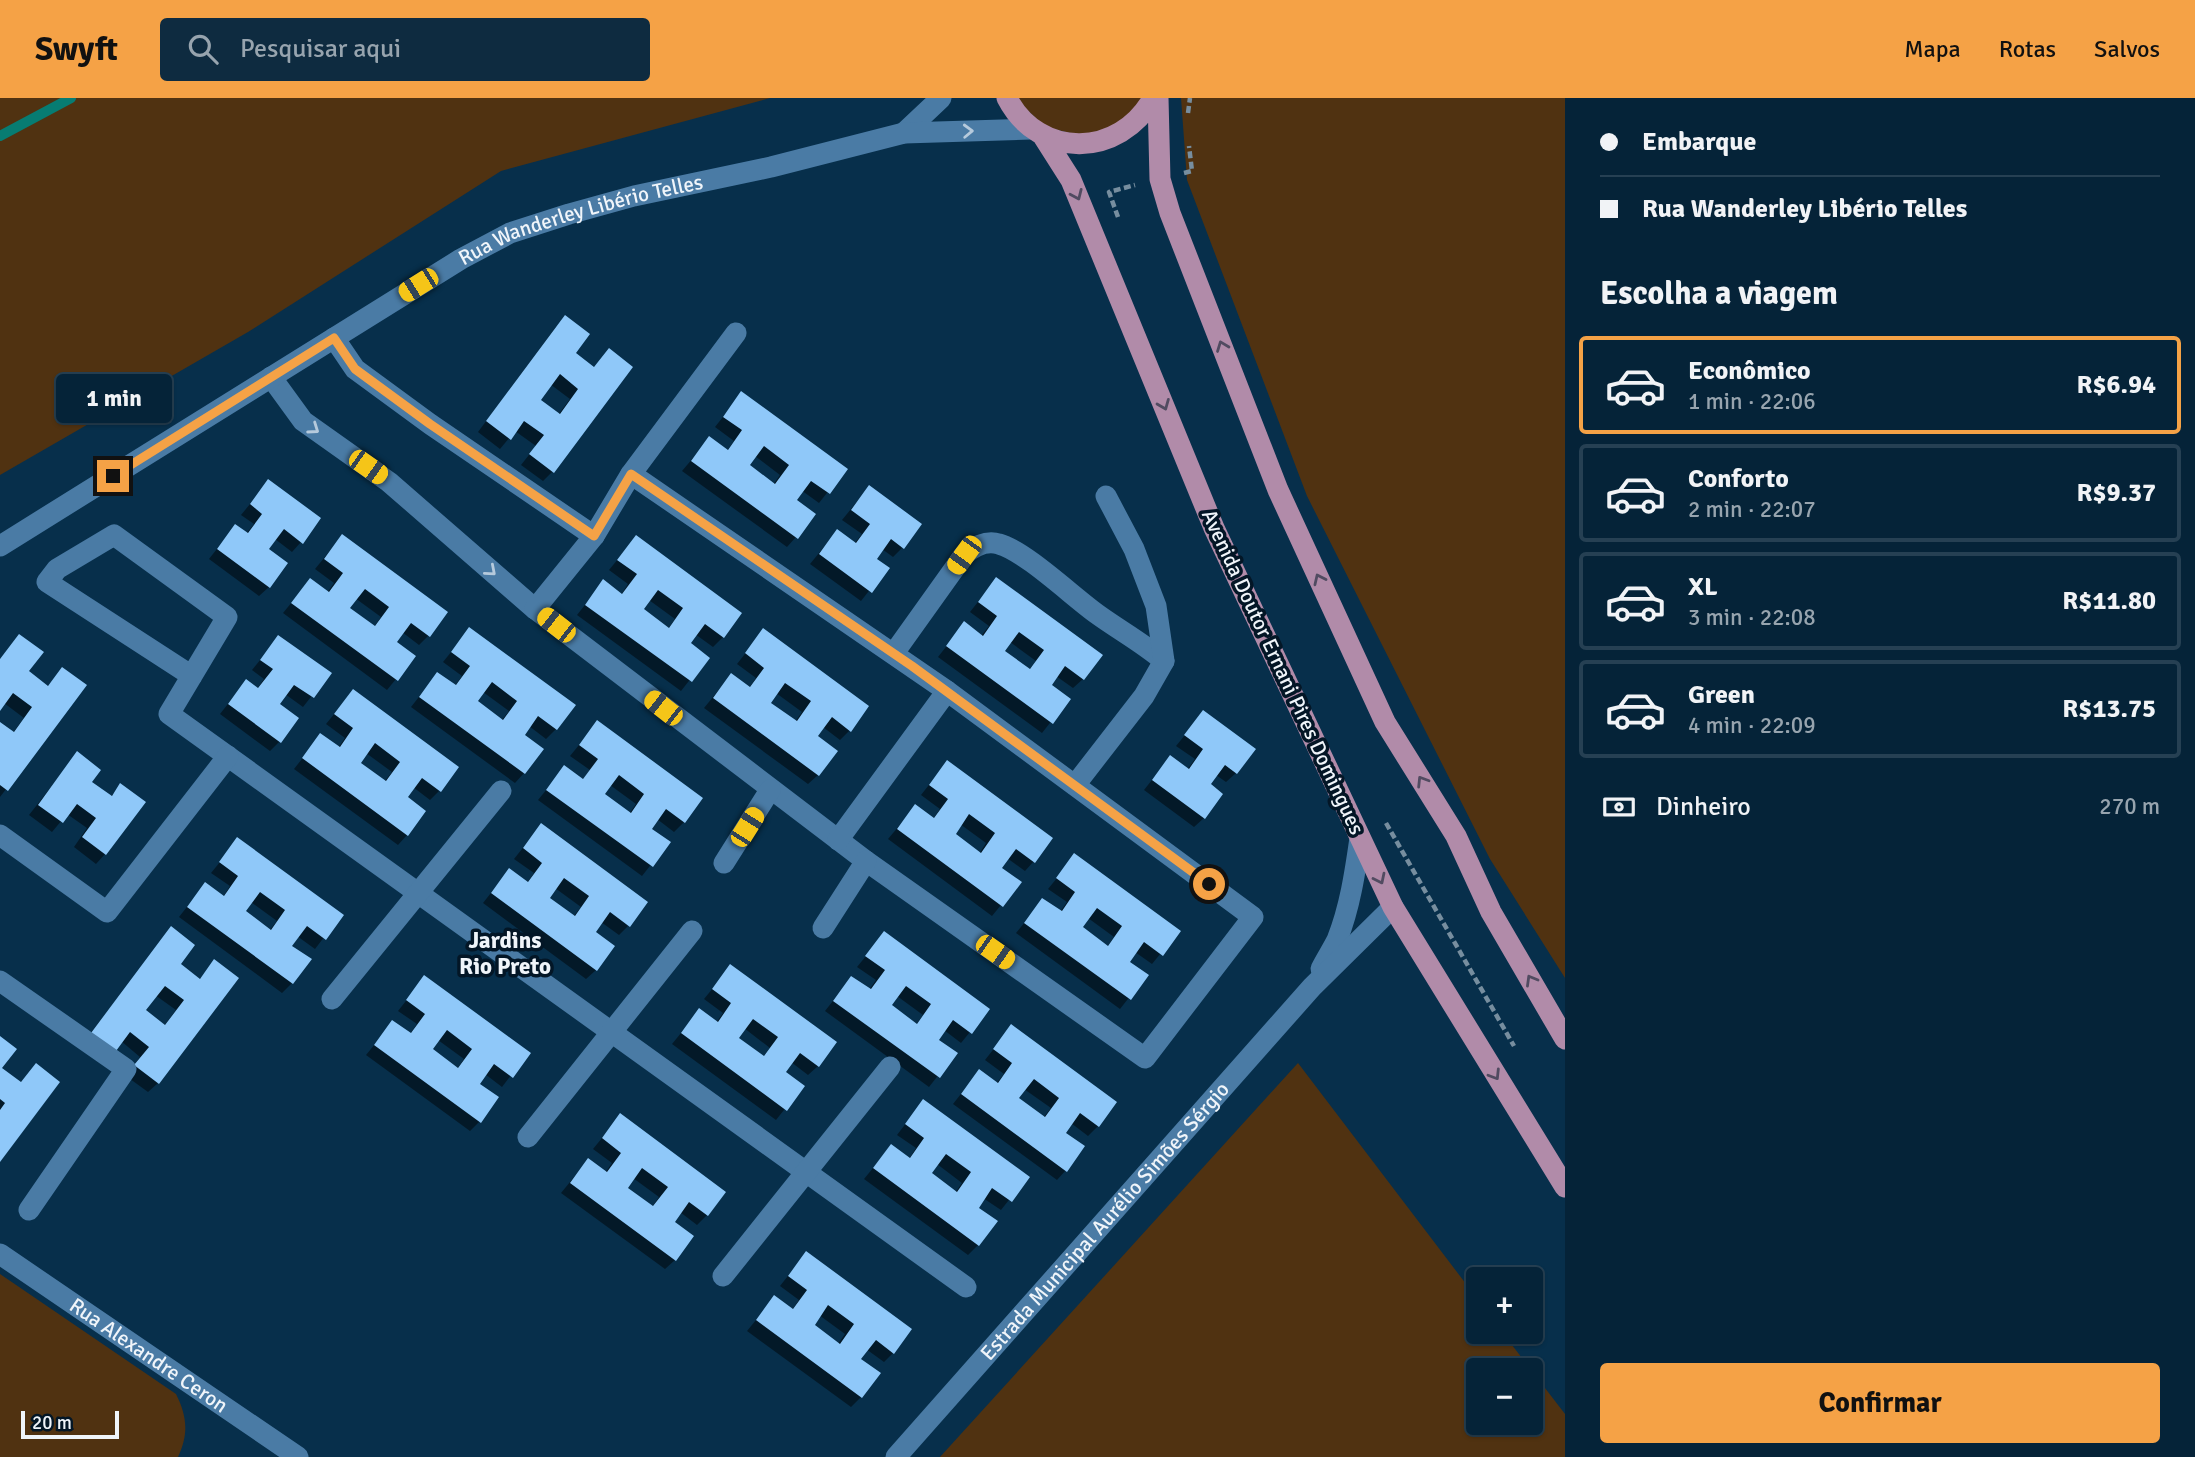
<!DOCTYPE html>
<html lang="pt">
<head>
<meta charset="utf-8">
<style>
  body { margin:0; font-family:Signika,sans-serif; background:#0e2b40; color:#f1f3f6; height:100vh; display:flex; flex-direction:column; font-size:26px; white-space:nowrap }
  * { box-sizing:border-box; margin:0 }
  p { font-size:23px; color:#97a4ae }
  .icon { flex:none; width:38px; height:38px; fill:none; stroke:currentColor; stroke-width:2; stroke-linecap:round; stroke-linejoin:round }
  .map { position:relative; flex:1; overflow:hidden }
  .sheet { display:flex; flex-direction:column; background:#052338; width:630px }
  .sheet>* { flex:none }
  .guide { display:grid; align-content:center; height:154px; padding:0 35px; background:#052338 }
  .buttons { position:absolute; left:1466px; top:1169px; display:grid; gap:14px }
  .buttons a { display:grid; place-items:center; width:77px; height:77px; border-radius:7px; background:#052338; box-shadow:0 2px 5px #0004,0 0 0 2px #264053; font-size:35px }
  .scale { position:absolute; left:21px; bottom:18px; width:98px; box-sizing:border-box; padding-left:7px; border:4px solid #f0f5fa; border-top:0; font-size:19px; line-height:24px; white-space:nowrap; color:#f0f5fa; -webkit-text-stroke:5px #031626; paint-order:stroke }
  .end { position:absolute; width:32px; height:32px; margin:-16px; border:9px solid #f5a246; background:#111; box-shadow:0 0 0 4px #111 }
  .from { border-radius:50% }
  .bubble { position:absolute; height:49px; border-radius:7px; background:#052338; box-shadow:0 2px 5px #0004,0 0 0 2px #264053; font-size:23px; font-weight:700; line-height:49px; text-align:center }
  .car { position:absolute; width:21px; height:42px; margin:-21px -10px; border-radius:9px; box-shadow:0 0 5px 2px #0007; background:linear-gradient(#f5c518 24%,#345 0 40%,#f5c518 0 76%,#345 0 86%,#f5c518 0) }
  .guide b { display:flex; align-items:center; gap:24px; height:66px; font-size:26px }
  .guide b+b { border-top:2px solid #264053 }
  .guide i { width:18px; height:18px; background:#f1f3f6 }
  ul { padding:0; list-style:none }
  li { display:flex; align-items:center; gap:21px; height:98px; margin:0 14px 10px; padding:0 21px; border:4px solid #264053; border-radius:7px }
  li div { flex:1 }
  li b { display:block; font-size:26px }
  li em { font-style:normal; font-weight:700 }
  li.on { border-color:#f5a246 }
  li>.icon { width:63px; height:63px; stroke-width:1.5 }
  h2 { padding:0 35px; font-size:32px; line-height:84px }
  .pay { display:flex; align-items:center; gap:18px; height:77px; padding:0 35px; font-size:26px }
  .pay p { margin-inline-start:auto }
  .action { display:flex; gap:14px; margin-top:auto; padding:14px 35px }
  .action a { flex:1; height:80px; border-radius:7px; background:#f5a246; color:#111; font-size:28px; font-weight:700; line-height:80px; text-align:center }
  header { display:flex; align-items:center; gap:42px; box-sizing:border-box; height:98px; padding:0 35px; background:#f5a246; color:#111 }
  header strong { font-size:33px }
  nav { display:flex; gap:38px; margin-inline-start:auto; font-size:24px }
  .search { width:490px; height:63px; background:#0e2b40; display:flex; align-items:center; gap:18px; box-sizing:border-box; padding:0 24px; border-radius:7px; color:#97a4ae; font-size:26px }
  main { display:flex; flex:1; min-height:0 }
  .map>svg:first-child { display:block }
</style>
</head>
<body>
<header>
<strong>Swyft</strong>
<div class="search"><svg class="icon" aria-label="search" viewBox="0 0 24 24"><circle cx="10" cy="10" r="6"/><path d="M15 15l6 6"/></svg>Pesquisar aqui</div>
<nav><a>Mapa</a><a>Rotas</a><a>Salvos</a></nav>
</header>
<main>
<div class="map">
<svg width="1565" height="1359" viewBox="0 0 1565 1359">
  <rect width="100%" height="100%" fill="#072f4b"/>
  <path fill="#503211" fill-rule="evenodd" d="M0,0H770L501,73L248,234L0,377Z
    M1015,0H1144L1121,26L1083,38L1045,29Z
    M1181,0H1565V880L1490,761L1307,398L1187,82Z
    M1298,965L1479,1203V1234H1502L1565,1316V1359H940ZM1479,1272H1531V1325H1479Z
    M0,1176L176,1296C187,1318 189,1336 178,1359H0Z"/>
  <path fill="#0007" fill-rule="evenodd" d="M565,220L573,255L593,270L609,253L553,373L543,383L521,367L536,348L515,333L500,351L478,334L556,229ZM550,286L570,301L558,317L538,302Z
    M741,296L845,372L819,405L801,392L794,402L796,439L787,449L682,373L710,340L727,353L734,343L715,329ZM755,358L780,377L773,387L747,368Z
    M268,384L301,444L292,454L275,441L267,451L269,489L259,498L209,461L235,428L246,436L254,426L241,417Z
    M869,389L902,450L893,459L882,451L875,461L887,470L861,503L810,466L837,433L854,446L862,436L842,422Z
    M342,438L429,537L419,547L402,534L394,544L414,559L387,592L283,515L310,482L327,495L334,485L315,471ZM355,500L381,519L374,529L348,511Z
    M636,439L723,539L713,549L695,536L688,546L707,560L681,593L577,517L603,484L621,497L628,486L609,472ZM649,502L675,521L668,531L642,512Z
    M996,481L1083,581L1073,590L1056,578L1049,588L1068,602L1042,635L938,559L964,526L981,538L989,528L970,514ZM1010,544L1036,563L1028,573L1003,553Z
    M469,532L556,631L546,641L529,628L522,638L524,675L515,685L411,609L437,576L455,588L462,578L443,564ZM483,594L509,613L501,623L476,604Z
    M763,533L850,632L840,642L823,629L816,639L818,677L808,686L704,610L731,577L749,590L756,580L737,566ZM776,595L802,614L795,624L769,605Z
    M19,538L27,574L47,589L63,571L85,588L0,699V626L12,636L24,620L4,605L0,610V561Z
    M279,539L329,576L303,609L285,596L278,606L280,643L270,653L220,616L246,583L257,591L264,581L252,572Z
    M353,593L439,693L430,702L413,689L405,699L407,737L398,747L294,671L320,638L338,650L345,640L326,626ZM366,655L392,674L384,684L359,665Z
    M1203,615L1236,675L1226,684L1216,677L1209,687L1204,720L1194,729L1144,692L1170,659L1187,672L1195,661L1176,648Z
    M597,625L684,724L674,734L657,721L649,731L668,745L642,778L538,702L565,669L582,682L590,672L570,658ZM610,687L636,706L629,716L603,697Z
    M77,656L90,684L110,699L121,688L105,756L96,766L74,749L87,730L67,716L52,734L29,717Z
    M947,664L1034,763L1025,773L1007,760L1000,770L1019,785L992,818L888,741L915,709L933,721L940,711L921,697ZM960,726L986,745L979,756L953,737Z
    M541,727L628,828L619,837L601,824L594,834L596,872L586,881L483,805L509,772L527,785L534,775L514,761ZM555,790L581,809L573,819L547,800Z
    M238,742L341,817L315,851L297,838L290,848L292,885L282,895L179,819L205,786L223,799L230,788L211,775ZM251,804L277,823L269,833L243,814Z
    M1075,758L1179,833L1152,866L1135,854L1127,864L1146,878L1120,911L1016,835L1043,802L1060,814L1067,804L1048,791ZM1088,820L1114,839L1107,849L1080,830Z
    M171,831L179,867L199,882L214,864L158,985L148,994L126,978L140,959L121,943L83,945ZM155,897L176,912L164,928L143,913Z
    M884,836L988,912L961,945L944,932L936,942L955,956L929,989L825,913L851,880L869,892L876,882L857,869ZM897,898L923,917L916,927L890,908Z
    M731,868L818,968L808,977L791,964L784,975L803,988L776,1022L672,946L699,913L716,925L723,915L704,901ZM744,930L770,950L763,959L737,940Z
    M424,880L528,955L502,989L485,976L477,986L480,1023L470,1033L366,957L393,924L410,936L417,926L398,913ZM438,942L464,961L457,971L430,952Z
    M1011,929L1098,1028L1088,1038L1071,1025L1064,1035L1066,1072L1057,1082L953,1006L979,973L996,986L1004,976L985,962ZM1024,991L1051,1010L1043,1020L1017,1001Z
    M36,967L0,1061V970L20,985Z
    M923,1003L1027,1079L1001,1112L983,1100L976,1110L978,1147L968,1157L864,1081L891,1048L909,1061L916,1050L897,1037ZM937,1066L962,1085L955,1095L929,1075Z
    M620,1018L707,1117L697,1127L680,1114L673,1124L675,1162L665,1171L561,1095L588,1062L605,1075L612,1065L593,1051ZM633,1080L659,1099L652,1109L626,1090Z
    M806,1155L893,1255L884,1264L866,1251L859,1261L861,1299L851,1309L747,1233L774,1200L792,1212L799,1202L780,1188ZM819,1217L845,1236L838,1246L812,1227Z"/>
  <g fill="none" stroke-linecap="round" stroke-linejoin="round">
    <path stroke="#077c72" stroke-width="10" d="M0,38L71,0"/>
  </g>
  <path fill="#8fc8f9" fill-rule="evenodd" d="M565,217L590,236L576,255L594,269L609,250L633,269L554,375L529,356L544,337L524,323L511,342L486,323ZM560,276L578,291L560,316L541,302Z
    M741,293L848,371L830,396L811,383L797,402L816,416L798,441L691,363L709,338L728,352L742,332L723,319ZM764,348L789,367L775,386L750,367Z
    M268,381L321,420L303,446L284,431L269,451L288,465L270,490L217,451L235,426L248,435L262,416L250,406Z
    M869,387L922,426L904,451L891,441L877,461L890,470L872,495L819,456L837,431L856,445L870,426L851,412Z
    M342,436L448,514L430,539L411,525L397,544L416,558L398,583L291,505L310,480L329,494L343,475L324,461ZM365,491L389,509L375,528L350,510Z
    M636,437L742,515L724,540L705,526L691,545L710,560L692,584L585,507L603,481L622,496L637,476L617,462ZM658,492L683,510L669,530L644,511Z
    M996,479L1103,557L1084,582L1065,568L1052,587L1071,601L1053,626L946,548L964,523L983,538L997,518L978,504ZM1019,534L1044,552L1030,571L1005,553Z
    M469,529L576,607L557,632L538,618L525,637L544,651L525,676L419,599L437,574L456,587L470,568L451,554ZM492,584L517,603L503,622L478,603Z
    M763,530L869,608L851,634L832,619L818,638L838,653L819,678L713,600L731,575L750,589L764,570L745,555ZM785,585L811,603L797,623L771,605Z
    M19,536L44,554L29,573L48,588L62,569L87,587L8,693L0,687V624L14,634L32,609L13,595L0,613V561Z
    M278,537L332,575L314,600L294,587L280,606L299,620L281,645L228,606L246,581L258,590L273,571L260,562Z
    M353,591L459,669L441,694L422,680L408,699L426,713L408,738L302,660L320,635L340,649L353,630L334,616ZM375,645L400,664L386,683L361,665Z
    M1203,612L1256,651L1237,676L1225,667L1211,686L1223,696L1205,721L1152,682L1170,657L1189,671L1203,651L1184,637Z
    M597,622L703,700L685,725L666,711L652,731L671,744L653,769L546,692L564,667L583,681L598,661L579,647ZM619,677L644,696L631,715L605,696Z
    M77,653L101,672L92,684L112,698L120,685L146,704L106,757L82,739L96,720L77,706L63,725L38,707Z
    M947,662L1053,740L1035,765L1016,751L1002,770L1022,784L1003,809L897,731L915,706L934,720L948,701L929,687ZM969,716L995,735L981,755L956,736Z
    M541,725L648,804L630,829L610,814L596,834L615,848L597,873L491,795L509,770L528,784L542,765L523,750ZM564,780L589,798L575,818L550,800Z
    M237,739L344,817L326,842L307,828L292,848L312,861L293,886L187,809L205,784L224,798L238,778L219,764ZM260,794L285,812L271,832L246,813Z
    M1074,755L1181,833L1163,858L1144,844L1130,864L1149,877L1131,902L1024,825L1042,800L1062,813L1075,794L1056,780ZM1097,810L1122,828L1108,848L1083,829Z
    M171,828L195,847L181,866L200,881L214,861L239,880L159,986L134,967L149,949L130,934L116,953L91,935ZM165,888L184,902L165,927L146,912Z
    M884,833L990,911L972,936L953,922L939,942L958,955L940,980L833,903L851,878L871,891L885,872L865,858ZM906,888L931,906L917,926L892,907Z
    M730,866L837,944L819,969L800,955L786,974L805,988L787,1013L681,935L699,910L718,924L731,905L712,891ZM753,921L778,939L764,958L739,940Z
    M424,877L531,955L513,980L494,966L480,986L499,999L481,1025L374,947L392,922L411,935L425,916L406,902ZM447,932L472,951L458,970L433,951Z
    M1011,926L1117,1004L1099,1029L1080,1015L1066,1035L1085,1048L1067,1074L961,996L979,971L998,985L1012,965L993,951ZM1034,981L1059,1000L1045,1019L1019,1000Z
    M0,938L17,951L2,970L21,984L36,965L60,984L0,1064V1012L5,1005L0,1001Z
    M923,1001L1030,1079L1012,1104L992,1090L979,1110L998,1123L979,1148L873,1070L891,1046L910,1060L924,1040L905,1026ZM946,1056L971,1074L957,1094L932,1075Z
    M620,1015L726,1094L708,1118L689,1104L675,1124L694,1138L676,1163L570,1085L588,1060L607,1074L621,1055L602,1040ZM642,1070L668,1089L653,1108L628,1090Z
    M806,1153L912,1231L894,1256L876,1242L861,1261L881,1275L862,1300L756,1222L774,1197L793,1211L807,1192L788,1178ZM828,1207L854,1226L840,1246L815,1227Z"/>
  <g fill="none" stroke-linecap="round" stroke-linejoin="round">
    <path stroke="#778e9f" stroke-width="4.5" stroke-dasharray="7 3.5" stroke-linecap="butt" d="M1188,15L1190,0
      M1184,75L1192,73L1189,48
      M1118,119L1109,94L1135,87
      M1386,725L1514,948"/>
    <g stroke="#4a7ba5" stroke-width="21">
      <path d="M904,35L941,0"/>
      <path d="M334,240L355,271L430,326L594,438"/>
      <path d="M271,279L303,323L389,384L535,511L866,763L1145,960L1253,819L947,593L631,376"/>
      <path id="s1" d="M0,448L461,161L510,135L569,116L634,98L771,69L904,35L1031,31"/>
      <path d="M535,511L594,438L631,376L736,235"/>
      <path d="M894,555L964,457C973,449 986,442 999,446C1025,453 1072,498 1097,516C1119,532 1143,545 1164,563"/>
      <path d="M192,578L47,484L57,471L114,437L227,519L169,616L966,1189"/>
      <path d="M1075,687L1144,598L1164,563L1156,508L1134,451L1106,398"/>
      <path d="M0,737L107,814L228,658"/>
      <path d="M838,742L947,593"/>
      <path d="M724,765L770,692"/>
      <path d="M823,830L866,763"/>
      <path d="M1321,871C1326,861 1332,852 1337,842C1350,809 1355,775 1360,740"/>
      <path d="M0,883L126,971L29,1112"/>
      <path d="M332,901L501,693"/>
      <path d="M528,1039L692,833"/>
      <path id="s2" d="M0,1156L298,1359"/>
      <path d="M723,1178L890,969"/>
      <path id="s3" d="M896,1359L1312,889L1393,809"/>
    </g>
    <path stroke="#b18ba9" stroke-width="21" d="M1007,0C1039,62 1120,60 1153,0
      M1158,0L1160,81L1170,115L1278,392L1385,624L1456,738L1491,814L1565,941
      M1043,38L1071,82L1214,430L1393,809L1565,1089"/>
  </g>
  <defs><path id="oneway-chevron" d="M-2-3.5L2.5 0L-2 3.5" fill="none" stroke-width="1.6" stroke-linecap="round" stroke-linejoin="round" transform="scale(1.75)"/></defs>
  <g stroke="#b6cadc">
    <use href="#oneway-chevron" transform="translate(968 33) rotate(-2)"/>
    <use href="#oneway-chevron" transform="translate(314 331) rotate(35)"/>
    <use href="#oneway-chevron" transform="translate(491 473) rotate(41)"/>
  </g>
  <g stroke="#514b61">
    <use href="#oneway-chevron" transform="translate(1077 97) rotate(66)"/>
    <use href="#oneway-chevron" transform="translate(1222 248) rotate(-111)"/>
    <use href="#oneway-chevron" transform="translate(1164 307) rotate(68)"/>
    <use href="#oneway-chevron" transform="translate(1319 481) rotate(-115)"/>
    <use href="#oneway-chevron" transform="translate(1422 683) rotate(-122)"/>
    <use href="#oneway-chevron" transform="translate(1380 781) rotate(64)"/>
    <use href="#oneway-chevron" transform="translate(1531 882) rotate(-120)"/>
    <use href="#oneway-chevron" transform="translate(1495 977) rotate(58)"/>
  </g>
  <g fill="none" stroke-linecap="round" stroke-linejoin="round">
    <path stroke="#f5a246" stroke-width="9" d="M113,378L334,240L355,271L430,326L594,438L631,376L912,568L1209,786"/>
  </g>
  <g text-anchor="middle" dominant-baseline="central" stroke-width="7" stroke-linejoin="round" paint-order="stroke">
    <g font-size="21" fill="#f0f5fa" stroke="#031626">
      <text stroke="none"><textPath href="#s1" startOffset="670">Rua Wanderley Libério Telles</textPath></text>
      <text transform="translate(1283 574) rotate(65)">Avenida Doutor Ernani Pires Domingues</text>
      <text stroke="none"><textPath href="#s3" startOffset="315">Estrada Municipal Aurélio Simões Sérgio</textPath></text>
      <text stroke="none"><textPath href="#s2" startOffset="180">Rua Alexandre Ceron</textPath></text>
    </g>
    <g font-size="23" font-weight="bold" fill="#f0f5fa" stroke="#031626">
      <text x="505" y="842">Jardins<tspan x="505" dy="26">Rio Preto</tspan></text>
    </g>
  </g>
</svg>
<div class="buttons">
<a>+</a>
<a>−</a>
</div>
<div class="scale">20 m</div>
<i class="end from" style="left:1209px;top:786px"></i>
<i class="end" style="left:113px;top:378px"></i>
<div class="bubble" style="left:56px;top:276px;width:116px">1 min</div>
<i class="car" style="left:418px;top:187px;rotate:238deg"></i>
<i class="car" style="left:368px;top:369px;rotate:125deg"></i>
<i class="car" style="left:964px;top:457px;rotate:216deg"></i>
<i class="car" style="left:556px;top:527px;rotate:308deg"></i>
<i class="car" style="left:663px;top:610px;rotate:308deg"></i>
<i class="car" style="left:747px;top:729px;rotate:32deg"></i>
<i class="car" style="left:995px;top:854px;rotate:125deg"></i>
</div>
<section class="sheet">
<div class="guide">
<b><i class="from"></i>Embarque</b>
<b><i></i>Rua Wanderley Libério Telles</b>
</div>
<h2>Escolha a viagem</h2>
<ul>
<li class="on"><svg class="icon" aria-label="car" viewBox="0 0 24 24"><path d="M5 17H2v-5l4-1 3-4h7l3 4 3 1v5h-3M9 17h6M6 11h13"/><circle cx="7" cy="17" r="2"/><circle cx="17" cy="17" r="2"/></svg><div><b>Econômico</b><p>1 min · 22:06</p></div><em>R$6.94</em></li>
<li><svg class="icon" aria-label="car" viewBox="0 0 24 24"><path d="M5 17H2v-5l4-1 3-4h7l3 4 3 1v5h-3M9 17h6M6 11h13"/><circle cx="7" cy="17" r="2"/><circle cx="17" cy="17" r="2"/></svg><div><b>Conforto</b><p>2 min · 22:07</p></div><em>R$9.37</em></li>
<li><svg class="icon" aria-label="car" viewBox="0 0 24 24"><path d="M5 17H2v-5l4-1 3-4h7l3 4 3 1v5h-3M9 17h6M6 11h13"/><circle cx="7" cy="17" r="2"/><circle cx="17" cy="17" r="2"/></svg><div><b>XL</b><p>3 min · 22:08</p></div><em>R$11.80</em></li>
<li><svg class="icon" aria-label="car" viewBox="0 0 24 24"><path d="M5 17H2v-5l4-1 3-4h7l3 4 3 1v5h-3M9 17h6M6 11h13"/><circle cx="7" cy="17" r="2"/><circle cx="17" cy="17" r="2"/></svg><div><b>Green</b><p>4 min · 22:09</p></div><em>R$13.75</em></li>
</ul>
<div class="pay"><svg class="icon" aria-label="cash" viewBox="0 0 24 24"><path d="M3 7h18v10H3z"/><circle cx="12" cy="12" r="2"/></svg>Dinheiro<p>270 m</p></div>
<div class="action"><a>Confirmar</a></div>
</section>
</main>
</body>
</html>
